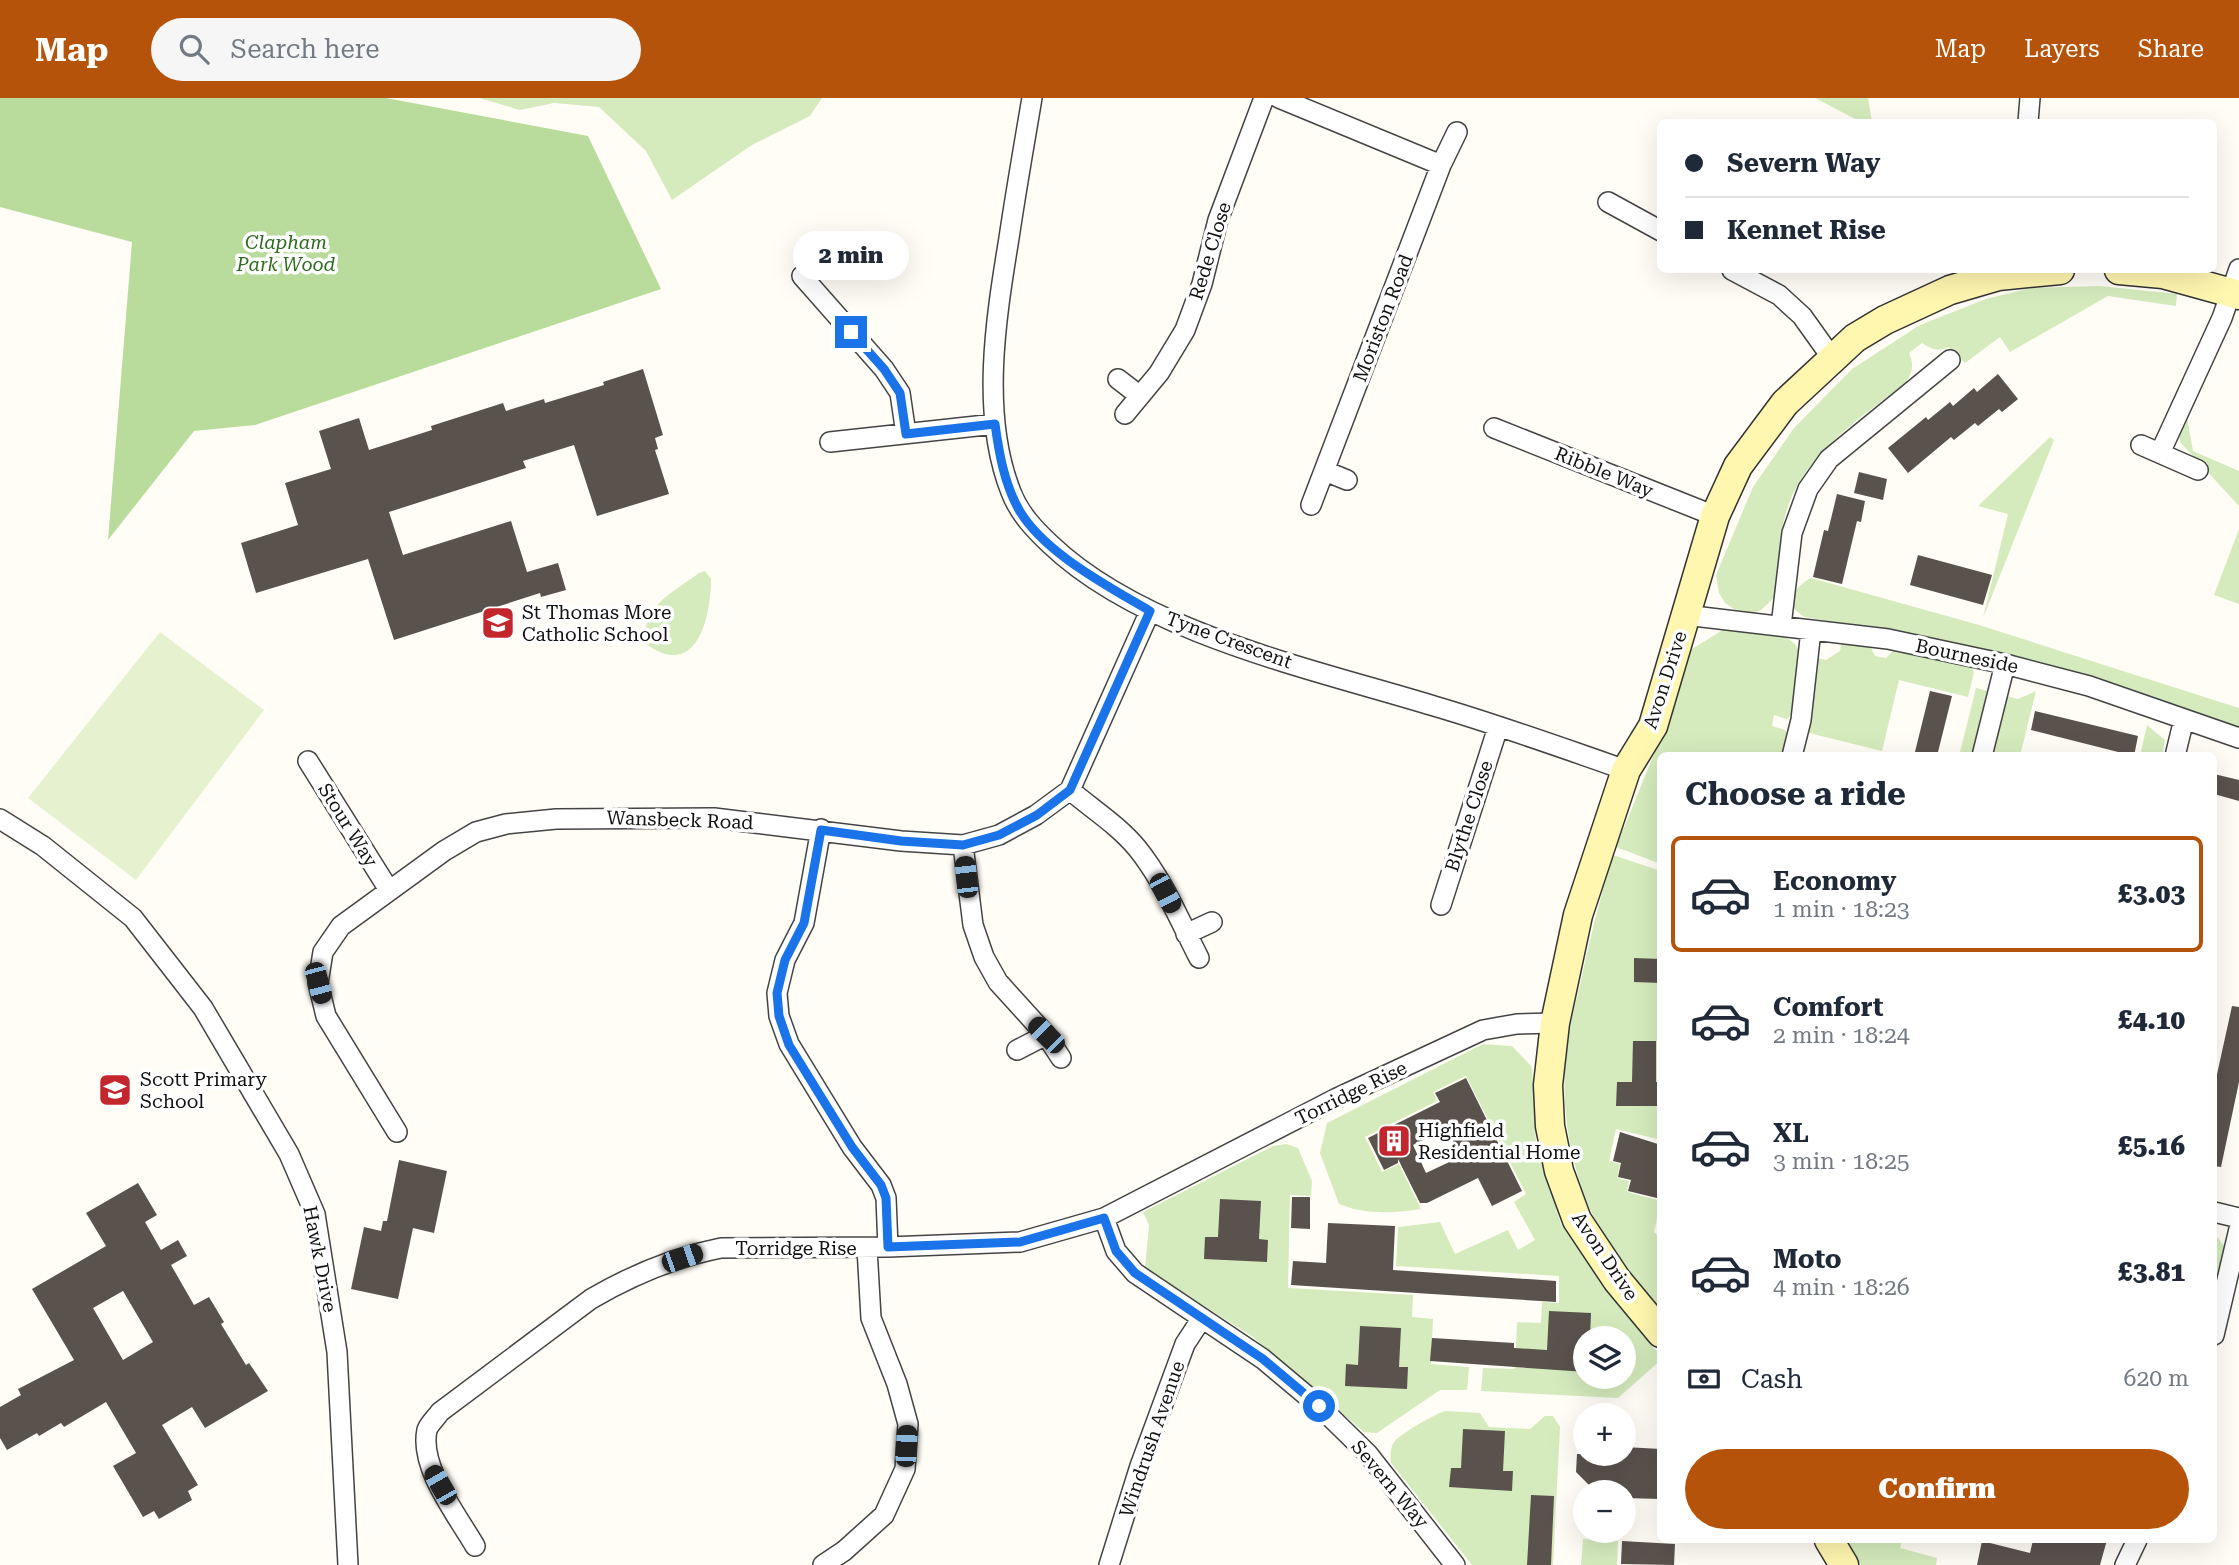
<!DOCTYPE html>
<html lang="en">
<head>
<meta charset="utf-8">
<style>
  body { margin:0; font-family:"Roboto Serif",serif; background:#f6f6f7; color:#1f2937; height:100vh; display:flex; flex-direction:column; font-size:26px; white-space:nowrap }
  * { box-sizing:border-box; margin:0 }
  p { font-size:23px; color:#747a83 }
  .icon { flex:none; width:38px; height:38px; fill:none; stroke:currentColor; stroke-width:2; stroke-linecap:round; stroke-linejoin:round }
  .map { position:relative; flex:1; overflow:hidden }
  .panel { position:absolute; left:1657px; top:654px; width:560px; height:791px; display:flex; flex-direction:column; background:#fff; border-radius:10px; box-shadow:0 7px 28px #0002 }
  .panel>* { flex:none }
  .top-card { position:absolute; left:1657px; top:21px; width:560px; height:154px; border-radius:10px; box-shadow:0 7px 28px #0002; display:grid; align-content:center; height:154px; padding:0 28px; background:#fff }
  .tools { position:absolute; left:1573px; top:1228px; display:grid; gap:14px }
  .tools a { display:grid; place-items:center; width:63px; height:63px; border-radius:50%; background:#fff; box-shadow:0 7px 28px #0002; font-size:35px }
  .end { position:absolute; width:32px; height:32px; margin:-16px; border:9px solid #1a73e8; background:#fff; box-shadow:0 0 0 4px #fff }
  .from { border-radius:50% }
  .bubble { position:absolute; height:49px; border-radius:24px; background:#fff; box-shadow:0 7px 28px #0002; font-size:23px; font-weight:800; line-height:49px; text-align:center }
  .car { position:absolute; width:21px; height:42px; margin:-21px -10px; border-radius:9px; box-shadow:0 0 5px 2px #0007; background:linear-gradient(#222 24%,#8ab4d8 0 40%,#222 0 76%,#8ab4d8 0 86%,#222 0) }
  .top-card b { display:flex; align-items:center; gap:24px; height:66px; font-size:26px }
  .top-card b+b { border-top:2px solid #e0e1e3 }
  .top-card i { width:18px; height:18px; background:#1f2937 }
  ul { padding:0; list-style:none }
  li { display:flex; align-items:center; gap:21px; height:116px; margin:0 14px 10px; padding:0 14px; border:4px solid transparent; border-radius:10px }
  li div { flex:1 }
  li b { display:block; font-size:26px }
  li em { font-style:normal; font-weight:800 }
  li.active { border-color:#b45309 }
  li>.icon { width:63px; height:63px; stroke-width:1.5 }
  h2 { padding:0 28px; font-size:32px; line-height:84px }
  .pay { display:flex; align-items:center; gap:18px; height:77px; padding:0 28px; font-size:26px }
  .pay p { margin-inline-start:auto }
  .button { display:flex; gap:14px; margin-top:auto; padding:14px 28px }
  .button a { flex:1; height:80px; border-radius:42px; background:#b45309; color:#fff; font-size:28px; font-weight:800; line-height:80px; text-align:center }
  header { display:flex; align-items:center; gap:42px; box-sizing:border-box; height:98px; padding:0 35px; background:#b45309; color:#fff }
  header strong { font-size:33px }
  nav { display:flex; gap:38px; margin-inline-start:auto; font-size:24px }
  .search { width:490px; height:63px; background:#f6f6f7; display:flex; align-items:center; gap:18px; box-sizing:border-box; padding:0 24px; border-radius:38px; color:#747a83; font-size:26px }
  .map>svg:first-child { display:block }
</style>
</head>
<body>
<header>
<strong>Map</strong>
<div class="search"><svg class="icon" aria-label="search" viewBox="0 0 24 24"><circle cx="10" cy="10" r="6"/><path d="M15 15l6 6"/></svg>Search here</div>
<nav><a>Map</a><a>Layers</a><a>Share</a></nav>
</header>
<div class="map">
<svg width="2239" height="1467" viewBox="0 0 2239 1467">
  <rect width="100%" height="100%" fill="#fffdf5"/>
  <path fill="#d5ebbd" fill-rule="evenodd" d="M479,0H822L810,18L752,47L672,102L646,53L599,9L554,5L520,12Z
    M1815,0H1868L1872,24H1861Z
    M2099,188L2177,196L2176,208L2108,198L2010,254L2000,239L1965,265L1948,249C1938,254 1931,251 1922,245L1909,255C1914,267 1913,273 1906,284C1860,321 1801,357 1785,418C1778,444 1778,471 1776,498L1761,512L1753,515L1734,511L1725,505L1719,495L1716,477L1753,389L1794,330L1852,271L1920,227L1986,201L2031,190Z
    M2187,319L2193,353L2239,373V408L2180,344L2179,333Z
    M2050,339L2054,342L1983,520L2008,416L1978,408Z
    M2239,431V506L2214,497Z
    M705,473L711,481C711,519 697,583 646,546C640,509 672,495 699,475Z
    M1811,480L1979,527L2239,610V630L2049,567L1918,537L1804,519L1794,511C1791,495 1798,487 1811,480Z
    M1723,532C1743,533 1793,530 1799,554C1801,565 1794,602 1792,616L1787,621L1774,617L1772,628L1785,632L1788,639L1784,658H1661V766L1616,749L1668,622L1687,554Z
    M1842,544L1870,548L1875,558L1886,560L1895,551L1971,567L1974,574L1968,599L1899,582L1882,653L1805,634L1818,560L1826,562L1840,553Z
    M1976,590L2018,601L2036,593L2020,658L2004,655L2003,658H1959Z
    M2147,627L2165,642L2162,658H2140Z
    M1613,757L1661,773V1042L1616,1031L1609,1063L1620,1066L1617,1080L1629,1083L1627,1094L1661,1103L1654,1134L1661,1140V1212C1644,1192 1624,1172 1610,1150C1575,1091 1559,1023 1566,955C1568,932 1575,909 1580,887C1589,843 1600,800 1613,757Z
    M1483,946L1512,948L1532,969L1536,1044L1561,1126L1661,1259V1262L1618,1300L1481,1293L1483,1270L1515,1271L1517,1224L1541,1225L1542,1204L1559,1205V1178L1396,1168L1398,1129L1440,1124L1455,1156L1508,1132L1518,1152L1535,1142L1514,1104L1526,1096L1466,978L1433,994L1437,1003L1365,1039L1382,1074L1399,1066L1421,1111C1395,1115 1364,1117 1339,1106L1320,1055L1327,1025ZM1586,1241H1624V1279H1586Z
    M1286,1046L1298,1050L1312,1083L1311,1098L1290,1097L1288,1190L1413,1197L1412,1219L1433,1221L1431,1266L1469,1269L1467,1292H1440L1377,1335L1364,1334L1253,1239L1145,1170L1149,1127L1143,1114L1273,1048Z
    M2214,1135L2226,1150L2214,1199Z
    M1446,1313L1480,1315L1489,1329L1530,1331L1545,1318H1553L1560,1329L1553,1467H1472L1391,1365C1390,1358 1390,1349 1395,1343C1402,1335 1436,1315 1446,1313Z
    M1583,1441L1618,1443L1617,1467H1581Z
    M1846,1442H1902L1900,1450L1937,1460L1936,1467H1861Z"/>
  <path fill="#b9dc9c" d="M0,0H386L588,38L661,191L255,327L194,333L108,442L132,144L0,109Z"/>
  <path fill="#e6f2cf" d="M160,534L264,612L136,782L28,700Z"/>
  <path fill="#5a524d" fill-rule="evenodd" d="M643,271L663,337L655,340L658,351L655,352L669,396L597,418L574,347L523,363L526,370L389,414L403,457L511,423L527,474L558,465L566,492L541,499L540,495L394,542L368,461L256,495L241,445L298,427L285,385L331,371L319,333L359,320L369,352L432,332L431,328L503,305L506,313L544,301L545,305L604,287L603,284Z
    M1998,276L2018,301L2002,314L1999,311L1978,328L1975,325L1954,342L1951,339L1908,375L1888,350L1926,319L1928,322L1950,304L1953,308L1974,290L1977,294Z
    M1859,374L1887,381L1883,402L1854,395Z
    M1837,396L1865,403L1861,424L1857,423L1842,486L1813,479L1824,432L1828,433Z
    M1918,457L1992,477L1983,507L1910,487Z
    M1930,593L1952,598L1937,658H1914Z
    M2035,613L2138,638L2134,658L2031,632Z
    M2214,676L2239,682V703L2214,696Z
    M1634,860L1661,861V885L1634,884Z
    M2232,908L2239,909V984L2221,1069L2214,1068V990Z
    M1633,943H1656V984H1661V1008H1616L1617,984H1632Z
    M1466,980L1522,1093L1492,1108L1478,1080L1427,1105H1420L1398,1061V1065L1384,1072L1368,1040L1440,1004L1435,995ZM1446,1031L1460,1059L1426,1075L1413,1047Z
    M1620,1034L1661,1047V1101L1628,1093L1631,1082L1618,1079L1621,1065L1613,1063Z
    M399,1062L447,1073L434,1135L413,1130L398,1201L351,1191L364,1129L381,1133L383,1123H387Z
    M138,1085L157,1117L145,1124L161,1152L178,1142L187,1158L171,1167L194,1207L209,1199L224,1224L221,1226L246,1267L249,1265L268,1293L205,1330L192,1309L162,1327L198,1387L188,1393L192,1402L159,1421L154,1413L143,1419L113,1368L136,1355L106,1304L64,1329L61,1325L39,1338L37,1335L7,1352L0,1340V1309L21,1297L18,1291L74,1262L32,1191L106,1148L86,1115ZM123,1193L153,1244L123,1262L93,1210Z
    M1292,1099H1310V1131L1291,1130Z
    M1220,1101L1261,1103L1259,1141L1268,1142L1267,1164L1204,1161L1205,1139H1218Z
    M1328,1125L1395,1128L1393,1172L1556,1183V1204L1291,1187L1293,1163L1326,1165Z
    M1549,1213L1591,1215L1590,1239L1586,1238V1274L1430,1263L1432,1240L1514,1245V1250L1547,1252Z
    M1360,1228L1401,1230L1399,1269H1408L1407,1291L1345,1288L1346,1266L1358,1267Z
    M1463,1331L1505,1333L1503,1373H1513L1512,1393L1449,1389L1451,1370H1461Z
    M1624,1349L1661,1351V1401L1624,1400V1395H1597L1576,1374L1577,1356H1624Z
    M1531,1397L1554,1398L1551,1467H1527Z
    M2033,1442H2107L2100,1467H1977L1982,1443L2030,1455Z
    M1622,1443L1675,1446L1674,1467L1621,1466Z"/>
  <g fill="none" stroke-linecap="round" stroke-linejoin="round">
    <defs>
      <path id="street" d="M1032,0C1024,47 1016,93 1009,140C996,220 980,316 1011,394C1019,415 1034,431 1050,446C1143,535 1313,571 1434,608C1499,627 1562,650 1626,672
        M1279,0L1441,67
        M2028,24L2030,0
        M1608,104L1661,133
        M1732,172L1779,197L1802,218L1832,260
        M802,178L884,271L900,295L906,336
        M1118,281L1140,298
        M1125,316L1159,275L1185,232L1202,186L1218,122L1264,0
        M1494,330L1715,418
        M830,344L995,326
        M2141,347L2198,372
        M2160,355L2222,220L2239,171
        M1325,373L1347,382
        M1311,407L1441,67L1457,34
        M1685,517L1888,541L2005,566L2089,588L2239,640
        M1781,528L1792,435L1808,391L1829,361L1950,262
        M1792,658L1801,622L1811,532
        M1982,658L2005,566
        M2175,658L2184,621
        M308,663L389,792
        M1070,692C1092,711 1118,727 1137,750C1163,782 1180,823 1199,860
        M0,721L43,748L133,820L203,910L289,1056L315,1116L337,1254L348,1467
        M821,731L804,825L785,862L777,895L779,918L789,946L852,1049L881,1087L886,1100L888,1149
        M963,747L973,827L984,859L998,884L1046,937L1061,960
        M1441,807L1498,629
        M1186,836L1212,824
        M1017,952L1046,937
        M397,1034L326,918L318,885L323,854L341,828L444,753L476,734L506,726L556,721L714,720L901,743L963,747L999,737L1036,717L1070,692L1150,513
        M2214,1114L2239,1120
        M1104,1120L1116,1153L1135,1175L1263,1261L1319,1308L1368,1356L1455,1467
        M2214,1237L2239,1131
        M475,1448C457,1417 419,1369 427,1332C429,1326 436,1320 440,1314L591,1201C632,1177 675,1159 721,1150L888,1149L1020,1144L1104,1120L1337,1000L1483,932L1517,926L1555,925
        M823,1467L844,1453L884,1417L905,1371L908,1326L897,1286L871,1220L867,1150
        M1109,1467L1140,1368L1185,1246L1202,1220
        M2125,1467L2137,1442"/>
      <path id="secondary" d="M2119,172L2163,176L2239,197
        M1661,1235L1617,1182L1577,1122L1559,1073L1550,1028L1548,987L1555,925L1578,817L1626,672L1653,628L1715,418L1738,368L1785,305L1855,240L1885,222L1950,192L1998,178L2060,172
        M1829,1442L1844,1467"/>
    </defs>
    <use href="#street" stroke="#444" stroke-width="22"/>
    <use href="#secondary" stroke="#333" stroke-width="31"/>
    <use href="#street" stroke="#fff" stroke-width="19"/>
    <use href="#secondary" stroke="#fff6b0" stroke-width="28"/>
  </g>
  <g fill="none" stroke-linecap="round" stroke-linejoin="round">
    <path stroke="#1a73e8" stroke-width="9" d="M851,234L884,271L900,295L906,336L995,326C999,355 1004,384 1018,410C1042,454 1108,488 1150,513L1070,692L1037,717L999,737L963,747L901,743L821,732L804,825L785,862L777,895L779,918L789,947L852,1049L881,1087L886,1100L888,1149L1020,1144L1104,1120L1116,1153L1135,1175L1263,1261L1319,1308"/>
  </g>
  <defs>
    <symbol id="school-square" viewBox="-11 -11 22 22"><rect x="-9" y="-9" width="18" height="18" rx="4" fill="#c4262e" stroke="#fff"/><path d="M0-5L7-2L0 1L-7-2ZM-4 1L0 2.5L4 1V4Q0 6-4 4Z" fill="#fff"/></symbol>
    <symbol id="building-square" viewBox="-11 -11 22 22"><rect x="-9" y="-9" width="18" height="18" rx="4" fill="#c4262e" stroke="#fff"/><path d="M-4-6H4V6H1V3H-1V6H-4ZM-2.5-4.3h1.7v1.8h-1.7ZM.8-4.3h1.7v1.8H.8ZM-2.5-1h1.7V.8h-1.7ZM.8-1h1.7V.8H.8Z" fill="#fff"/></symbol>
  </defs>
  <g fill-rule="evenodd">
    <use href="#school-square" x="479" y="506" width="38" height="38"/>
    <use href="#school-square" x="96" y="973" width="38" height="38"/>
    <use href="#building-square" x="1375" y="1024" width="38" height="38"/>
  </g>
  <g text-anchor="middle" dominant-baseline="central" stroke-width="7" stroke-linejoin="round" paint-order="stroke">
    <g font-size="19" font-style="italic" fill="#2f6b1f" stroke="#fff">
      <text x="286" y="144">Clapham<tspan x="286" dy="22">Park Wood</tspan></text>
    </g>
    <g font-size="19" fill="#111" stroke="#fff">
      <text transform="translate(1210 153) rotate(-73)">Rede Close</text>
      <text transform="translate(1383 220) rotate(-69)">Moriston Road</text>
      <text transform="translate(1604 374) rotate(22)">Ribble Way</text>
      <text transform="translate(1229 542) rotate(20)">Tyne Crescent</text>
      <text transform="translate(1967 558) rotate(12)">Bourneside</text>
      <text transform="translate(1665 582) rotate(-72)">Avon Drive</text>
      <text transform="translate(1469 718) rotate(-72)">Blythe Close</text>
      <text transform="translate(680 722) rotate(2)">Wansbeck Road</text>
      <text transform="translate(348 727) rotate(58)">Stour Way</text>
      <text transform="translate(1351 995) rotate(-26)">Torridge Rise</text>
      <text x="796" y="1150">Torridge Rise</text>
      <text transform="translate(1605 1158) rotate(56)">Avon Drive</text>
      <text transform="translate(320 1161) rotate(79)">Hawk Drive</text>
      <text transform="translate(1152 1341) rotate(-71)">Windrush Avenue</text>
      <text transform="translate(1390 1386) rotate(50)">Severn Way</text>
    </g>
    <g font-size="19" fill="#111" stroke="#fff" text-anchor="start">
      <text x="522" y="514">St Thomas More<tspan x="522" dy="22">Catholic School</tspan></text>
      <text x="140" y="981">Scott Primary<tspan x="140" dy="22">School</tspan></text>
      <text x="1418" y="1032">Highfield<tspan x="1418" dy="22">Residential Home</tspan></text>
    </g>
  </g>
</svg>
<div class="tools">
<a><svg class="icon" aria-label="layers" viewBox="0 0 24 24"><path d="M12 4l9 5-9 5-9-5zM3 14l9 5 9-5"/></svg></a>
<a>+</a>
<a>−</a>
</div>
<i class="end from" style="left:1319px;top:1308px"></i>
<i class="end" style="left:851px;top:234px"></i>
<div class="bubble" style="left:793px;top:133px;width:116px">2 min</div>
<i class="car" style="left:966px;top:779px;rotate:354deg"></i>
<i class="car" style="left:1165px;top:795px;rotate:152deg"></i>
<i class="car" style="left:318px;top:885px;rotate:165deg"></i>
<i class="car" style="left:1046px;top:937px;rotate:315deg"></i>
<i class="car" style="left:682px;top:1160px;rotate:71deg"></i>
<i class="car" style="left:906px;top:1348px;rotate:3deg"></i>
<i class="car" style="left:440px;top:1387px;rotate:330deg"></i>
<div class="top-card">
<b><i class="from"></i>Severn Way</b>
<b><i></i>Kennet Rise</b>
</div>
<section class="panel">
<h2>Choose a ride</h2>
<ul>
<li class="active"><svg class="icon" aria-label="car" viewBox="0 0 24 24"><path d="M5 17H2v-5l4-1 3-4h7l3 4 3 1v5h-3M9 17h6M6 11h13"/><circle cx="7" cy="17" r="2"/><circle cx="17" cy="17" r="2"/></svg><div><b>Economy</b><p>1 min · 18:23</p></div><em>£3.03</em></li>
<li><svg class="icon" aria-label="car" viewBox="0 0 24 24"><path d="M5 17H2v-5l4-1 3-4h7l3 4 3 1v5h-3M9 17h6M6 11h13"/><circle cx="7" cy="17" r="2"/><circle cx="17" cy="17" r="2"/></svg><div><b>Comfort</b><p>2 min · 18:24</p></div><em>£4.10</em></li>
<li><svg class="icon" aria-label="car" viewBox="0 0 24 24"><path d="M5 17H2v-5l4-1 3-4h7l3 4 3 1v5h-3M9 17h6M6 11h13"/><circle cx="7" cy="17" r="2"/><circle cx="17" cy="17" r="2"/></svg><div><b>XL</b><p>3 min · 18:25</p></div><em>£5.16</em></li>
<li><svg class="icon" aria-label="car" viewBox="0 0 24 24"><path d="M5 17H2v-5l4-1 3-4h7l3 4 3 1v5h-3M9 17h6M6 11h13"/><circle cx="7" cy="17" r="2"/><circle cx="17" cy="17" r="2"/></svg><div><b>Moto</b><p>4 min · 18:26</p></div><em>£3.81</em></li>
</ul>
<div class="pay"><svg class="icon" aria-label="cash" viewBox="0 0 24 24"><path d="M3 7h18v10H3z"/><circle cx="12" cy="12" r="2"/></svg>Cash<p>620 m</p></div>
<div class="button"><a>Confirm</a></div>
</section>
</div>
</body>
</html>
